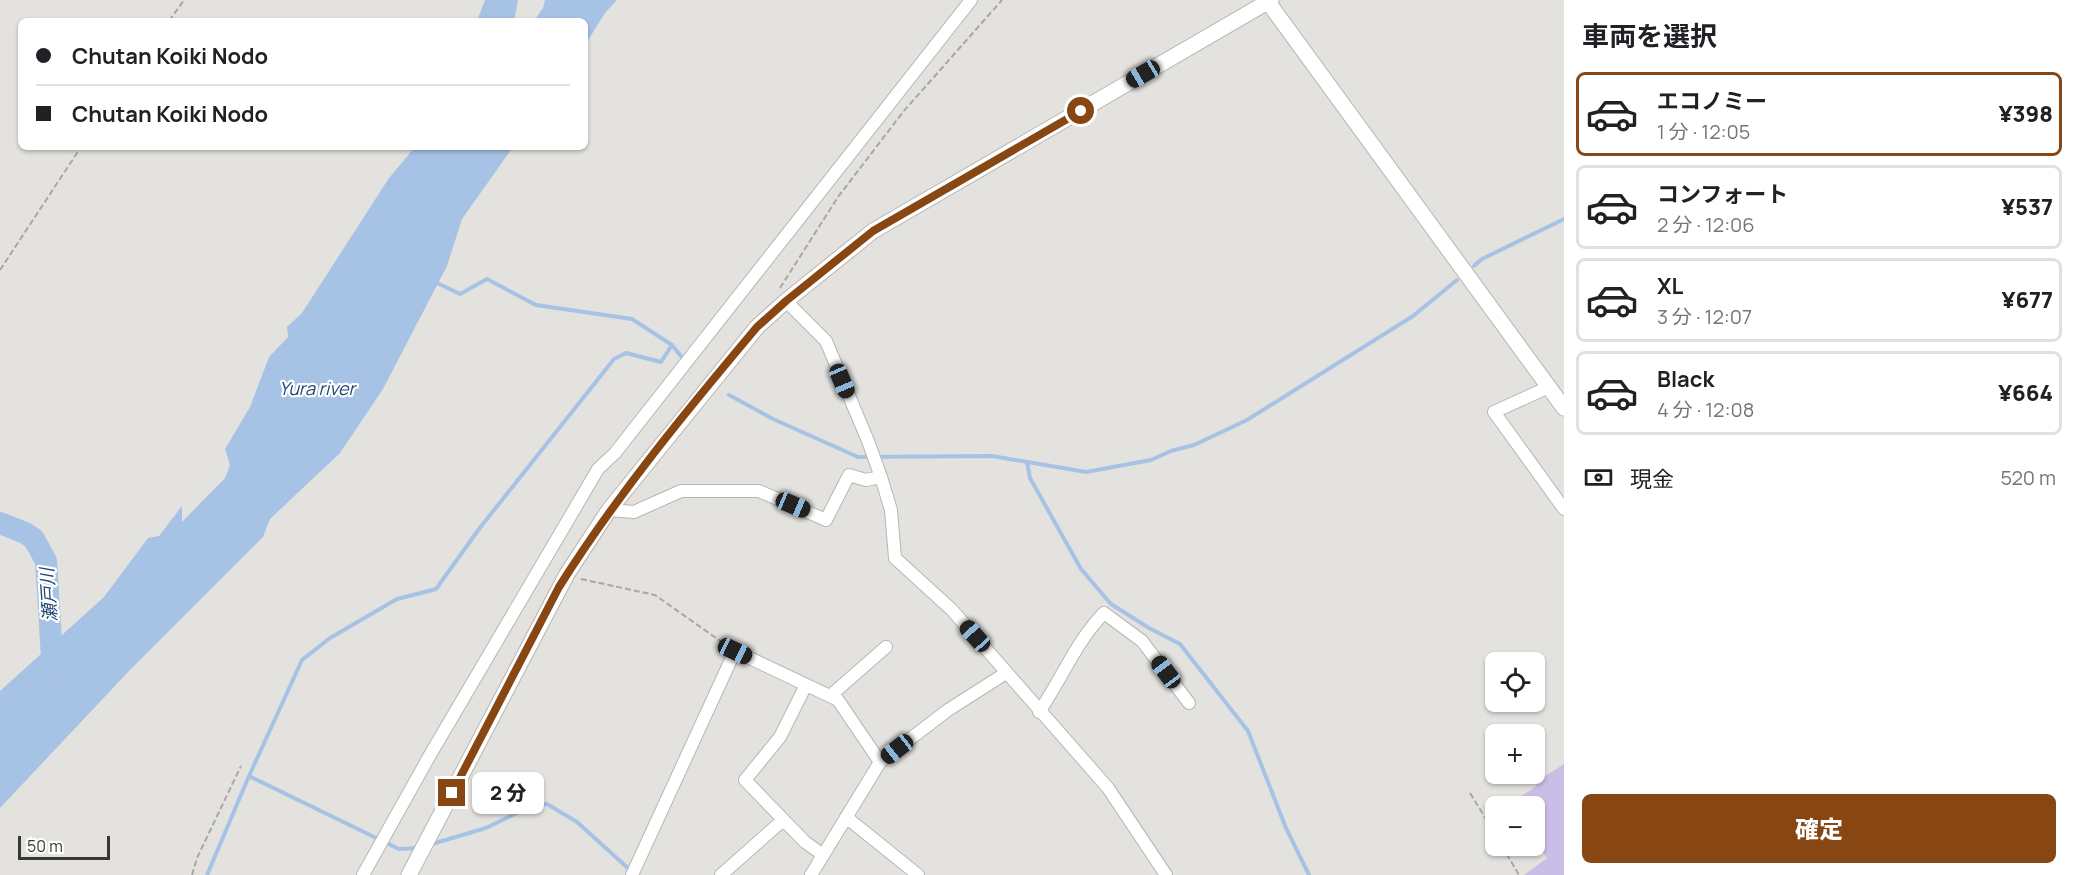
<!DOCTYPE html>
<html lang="ja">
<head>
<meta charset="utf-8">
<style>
  body { margin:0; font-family:Manrope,"Noto Sans JP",sans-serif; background:#f2f2f2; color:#202124; height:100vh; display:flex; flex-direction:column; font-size:22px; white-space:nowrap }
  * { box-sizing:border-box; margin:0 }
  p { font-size:20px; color:#757577 }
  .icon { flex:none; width:33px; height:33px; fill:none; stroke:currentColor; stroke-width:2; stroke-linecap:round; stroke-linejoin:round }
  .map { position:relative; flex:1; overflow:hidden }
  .side { display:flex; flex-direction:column; background:#fff; width:510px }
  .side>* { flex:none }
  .top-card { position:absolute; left:18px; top:18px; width:570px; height:132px; border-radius:9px; box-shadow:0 2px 4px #0004; display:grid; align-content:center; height:132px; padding:0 18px; background:#fff }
  .fabs { position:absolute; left:1485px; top:652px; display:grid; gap:12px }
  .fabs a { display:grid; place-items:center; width:60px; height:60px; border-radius:9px; background:#fff; box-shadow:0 2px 4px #0004; font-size:30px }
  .scale { position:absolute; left:18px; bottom:15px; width:92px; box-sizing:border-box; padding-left:6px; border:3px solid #383736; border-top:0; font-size:16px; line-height:21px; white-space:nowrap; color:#383736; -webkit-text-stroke:4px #fff; paint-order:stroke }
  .end { position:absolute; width:27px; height:27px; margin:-14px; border:8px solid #874612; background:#fff; box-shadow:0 0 0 3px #fff }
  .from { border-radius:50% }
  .bubble { position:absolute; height:42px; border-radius:9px; background:#fff; box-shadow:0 2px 4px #0004; font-size:20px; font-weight:800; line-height:42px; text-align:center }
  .car { position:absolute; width:18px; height:36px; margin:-18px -9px; border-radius:8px; box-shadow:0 0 4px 2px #0007; background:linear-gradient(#222 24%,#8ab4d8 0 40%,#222 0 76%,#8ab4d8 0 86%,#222 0) }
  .top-card b { display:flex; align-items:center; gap:21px; height:57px; font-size:22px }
  .top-card b+b { border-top:2px solid #e0e0e0 }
  .top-card i { width:15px; height:15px; background:#202124 }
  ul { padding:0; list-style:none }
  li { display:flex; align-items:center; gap:18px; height:84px; margin:0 12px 9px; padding:0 6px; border:3px solid #e0e0e0; border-radius:9px }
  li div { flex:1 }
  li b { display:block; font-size:22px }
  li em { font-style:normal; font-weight:800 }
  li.selected { border-color:#874612 }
  li>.icon { width:54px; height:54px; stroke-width:1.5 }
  h2 { padding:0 18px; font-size:27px; line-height:72px }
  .pay { display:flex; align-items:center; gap:15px; height:66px; padding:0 18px; font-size:22px }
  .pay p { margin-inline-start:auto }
  .primary-button { display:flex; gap:12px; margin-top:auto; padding:12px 18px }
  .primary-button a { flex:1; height:69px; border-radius:9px; background:#874612; color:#fff; font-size:24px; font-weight:800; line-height:69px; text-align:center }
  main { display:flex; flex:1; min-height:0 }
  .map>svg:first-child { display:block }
</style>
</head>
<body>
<main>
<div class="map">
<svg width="1564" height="875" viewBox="0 0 1564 875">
  <rect width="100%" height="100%" fill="#e4e2df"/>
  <path fill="#a6c2e5" d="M485,0H518L514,21H477Z
    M545,0H617L605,13L585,45V21H534L543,8Z
    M415,147H513L462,219L447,266L383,389L340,453L270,519L263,537L129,671L0,808V691L104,597L148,538L159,536L182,506V522L225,478L230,465L225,449L250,407L269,357L288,337L287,327L302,313L389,178Z"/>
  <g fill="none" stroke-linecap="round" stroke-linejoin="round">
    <path stroke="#a6c2e5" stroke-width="4" d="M1474,266L1482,259L1564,219
      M433,281L460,294L487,279L536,305L632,319L672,345L684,360
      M729,395L773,419L858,457L992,456L1086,472L1151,460L1171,451L1194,445L1247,420L1413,316L1457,280
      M1027,462L1030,478L1081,569L1111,604L1149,628L1180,644L1248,731L1286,828L1309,875
      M249,776L399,849L419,848
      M432,844L486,828L529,807L547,804L577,822L630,870
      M207,875L249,776L302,660L330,638L397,599L436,589L479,529L614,359L626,353L661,362L672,345"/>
    <path stroke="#a6c2e5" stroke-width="22" d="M0,523L25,533L34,539L46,561L53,673"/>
  </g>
  <path fill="#cbbee6" d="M1564,764V875H1524L1547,858L1534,840V807H1524L1518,798L1537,786L1534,783Z"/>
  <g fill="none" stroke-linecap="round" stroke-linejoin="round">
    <defs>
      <path id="minor" d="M786,301L826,341L868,441L881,477L891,510L895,558L952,610L1108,788L1166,875
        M1549,387L1494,412L1564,509
        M609,510L634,512L681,491H759L826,520L849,475L866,480L881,477
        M806,685L780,737L745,780L805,842L823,855
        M830,696L886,647
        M1039,712C1061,680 1077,640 1104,613L1142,641L1189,703
        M846,817L918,875
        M363,875L430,755L598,469L615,453L971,0
        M632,875L735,651L838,700L880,762
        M721,875L783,820
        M811,875L880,762L948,710L1006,673"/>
      <path id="tertiary" d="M1268,2L1564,408
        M409,875L567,574L609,510L757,327L786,301L873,231L1271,0"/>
    </defs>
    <use href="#minor" stroke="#b8b6b3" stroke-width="14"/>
    <use href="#tertiary" stroke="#b8b6b3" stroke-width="17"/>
    <path stroke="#a9a7a5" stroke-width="2" stroke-dasharray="6 3" stroke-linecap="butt" d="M169,21L184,0
      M0,270L81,147
      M780,288L838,197L903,112L1002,0
      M581,579L655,595L726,645
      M1470,793L1496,835
      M1502,846L1519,875
      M192,875L197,858L241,766"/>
    <use href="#minor" stroke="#fff" stroke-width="12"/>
    <use href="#tertiary" stroke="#fff" stroke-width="15"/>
  </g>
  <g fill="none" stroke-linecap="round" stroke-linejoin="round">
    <path stroke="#874612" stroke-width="8" d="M452,793L559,587C617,495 687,410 757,327L786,301L873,231L1081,111"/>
  </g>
  <g text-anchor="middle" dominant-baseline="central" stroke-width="4.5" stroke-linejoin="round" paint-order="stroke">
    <g font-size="18" font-style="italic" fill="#204774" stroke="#fff">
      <text x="317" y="388">Yura river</text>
      <text transform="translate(48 595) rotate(-94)">瀬戸川</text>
    </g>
  </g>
</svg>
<div class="fabs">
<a><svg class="icon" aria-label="locate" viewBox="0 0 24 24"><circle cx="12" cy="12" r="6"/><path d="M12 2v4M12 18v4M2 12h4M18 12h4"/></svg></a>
<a>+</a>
<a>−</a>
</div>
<div class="scale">50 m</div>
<i class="end from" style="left:1081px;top:111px"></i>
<i class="end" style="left:452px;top:793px"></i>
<div class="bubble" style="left:472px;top:772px;width:72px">2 分</div>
<i class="car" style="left:1143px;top:74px;rotate:240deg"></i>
<i class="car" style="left:842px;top:381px;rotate:157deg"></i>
<i class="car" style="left:793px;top:505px;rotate:113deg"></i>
<i class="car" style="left:975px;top:636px;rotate:318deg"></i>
<i class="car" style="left:735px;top:651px;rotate:115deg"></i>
<i class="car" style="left:1166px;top:672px;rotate:323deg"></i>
<i class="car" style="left:897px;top:749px;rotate:232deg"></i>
<div class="top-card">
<b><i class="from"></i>Chutan Koiki Nodo</b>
<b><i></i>Chutan Koiki Nodo</b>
</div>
</div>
<section class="side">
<h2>車両を選択</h2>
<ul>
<li class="selected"><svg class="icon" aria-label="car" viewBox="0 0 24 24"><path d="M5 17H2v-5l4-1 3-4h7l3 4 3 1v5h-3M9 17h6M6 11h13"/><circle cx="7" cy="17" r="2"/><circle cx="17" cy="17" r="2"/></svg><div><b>エコノミー</b><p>1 分 · 12:05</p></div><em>¥398</em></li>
<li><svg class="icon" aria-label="car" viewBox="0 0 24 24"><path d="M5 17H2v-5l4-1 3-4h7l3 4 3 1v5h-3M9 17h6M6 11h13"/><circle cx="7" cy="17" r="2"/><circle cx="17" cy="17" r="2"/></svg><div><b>コンフォート</b><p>2 分 · 12:06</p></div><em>¥537</em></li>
<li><svg class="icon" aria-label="car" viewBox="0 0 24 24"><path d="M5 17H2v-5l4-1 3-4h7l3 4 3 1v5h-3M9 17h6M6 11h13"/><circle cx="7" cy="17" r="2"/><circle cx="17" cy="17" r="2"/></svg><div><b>XL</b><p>3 分 · 12:07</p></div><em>¥677</em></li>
<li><svg class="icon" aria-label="car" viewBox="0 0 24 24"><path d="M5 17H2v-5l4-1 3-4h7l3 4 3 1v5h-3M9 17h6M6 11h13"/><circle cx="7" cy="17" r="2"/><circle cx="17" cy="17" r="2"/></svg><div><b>Black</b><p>4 分 · 12:08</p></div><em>¥664</em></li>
</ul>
<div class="pay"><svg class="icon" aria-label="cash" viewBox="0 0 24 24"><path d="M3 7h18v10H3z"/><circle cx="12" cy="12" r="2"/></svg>現金<p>520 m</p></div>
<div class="primary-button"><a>確定</a></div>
</section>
</main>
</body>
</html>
